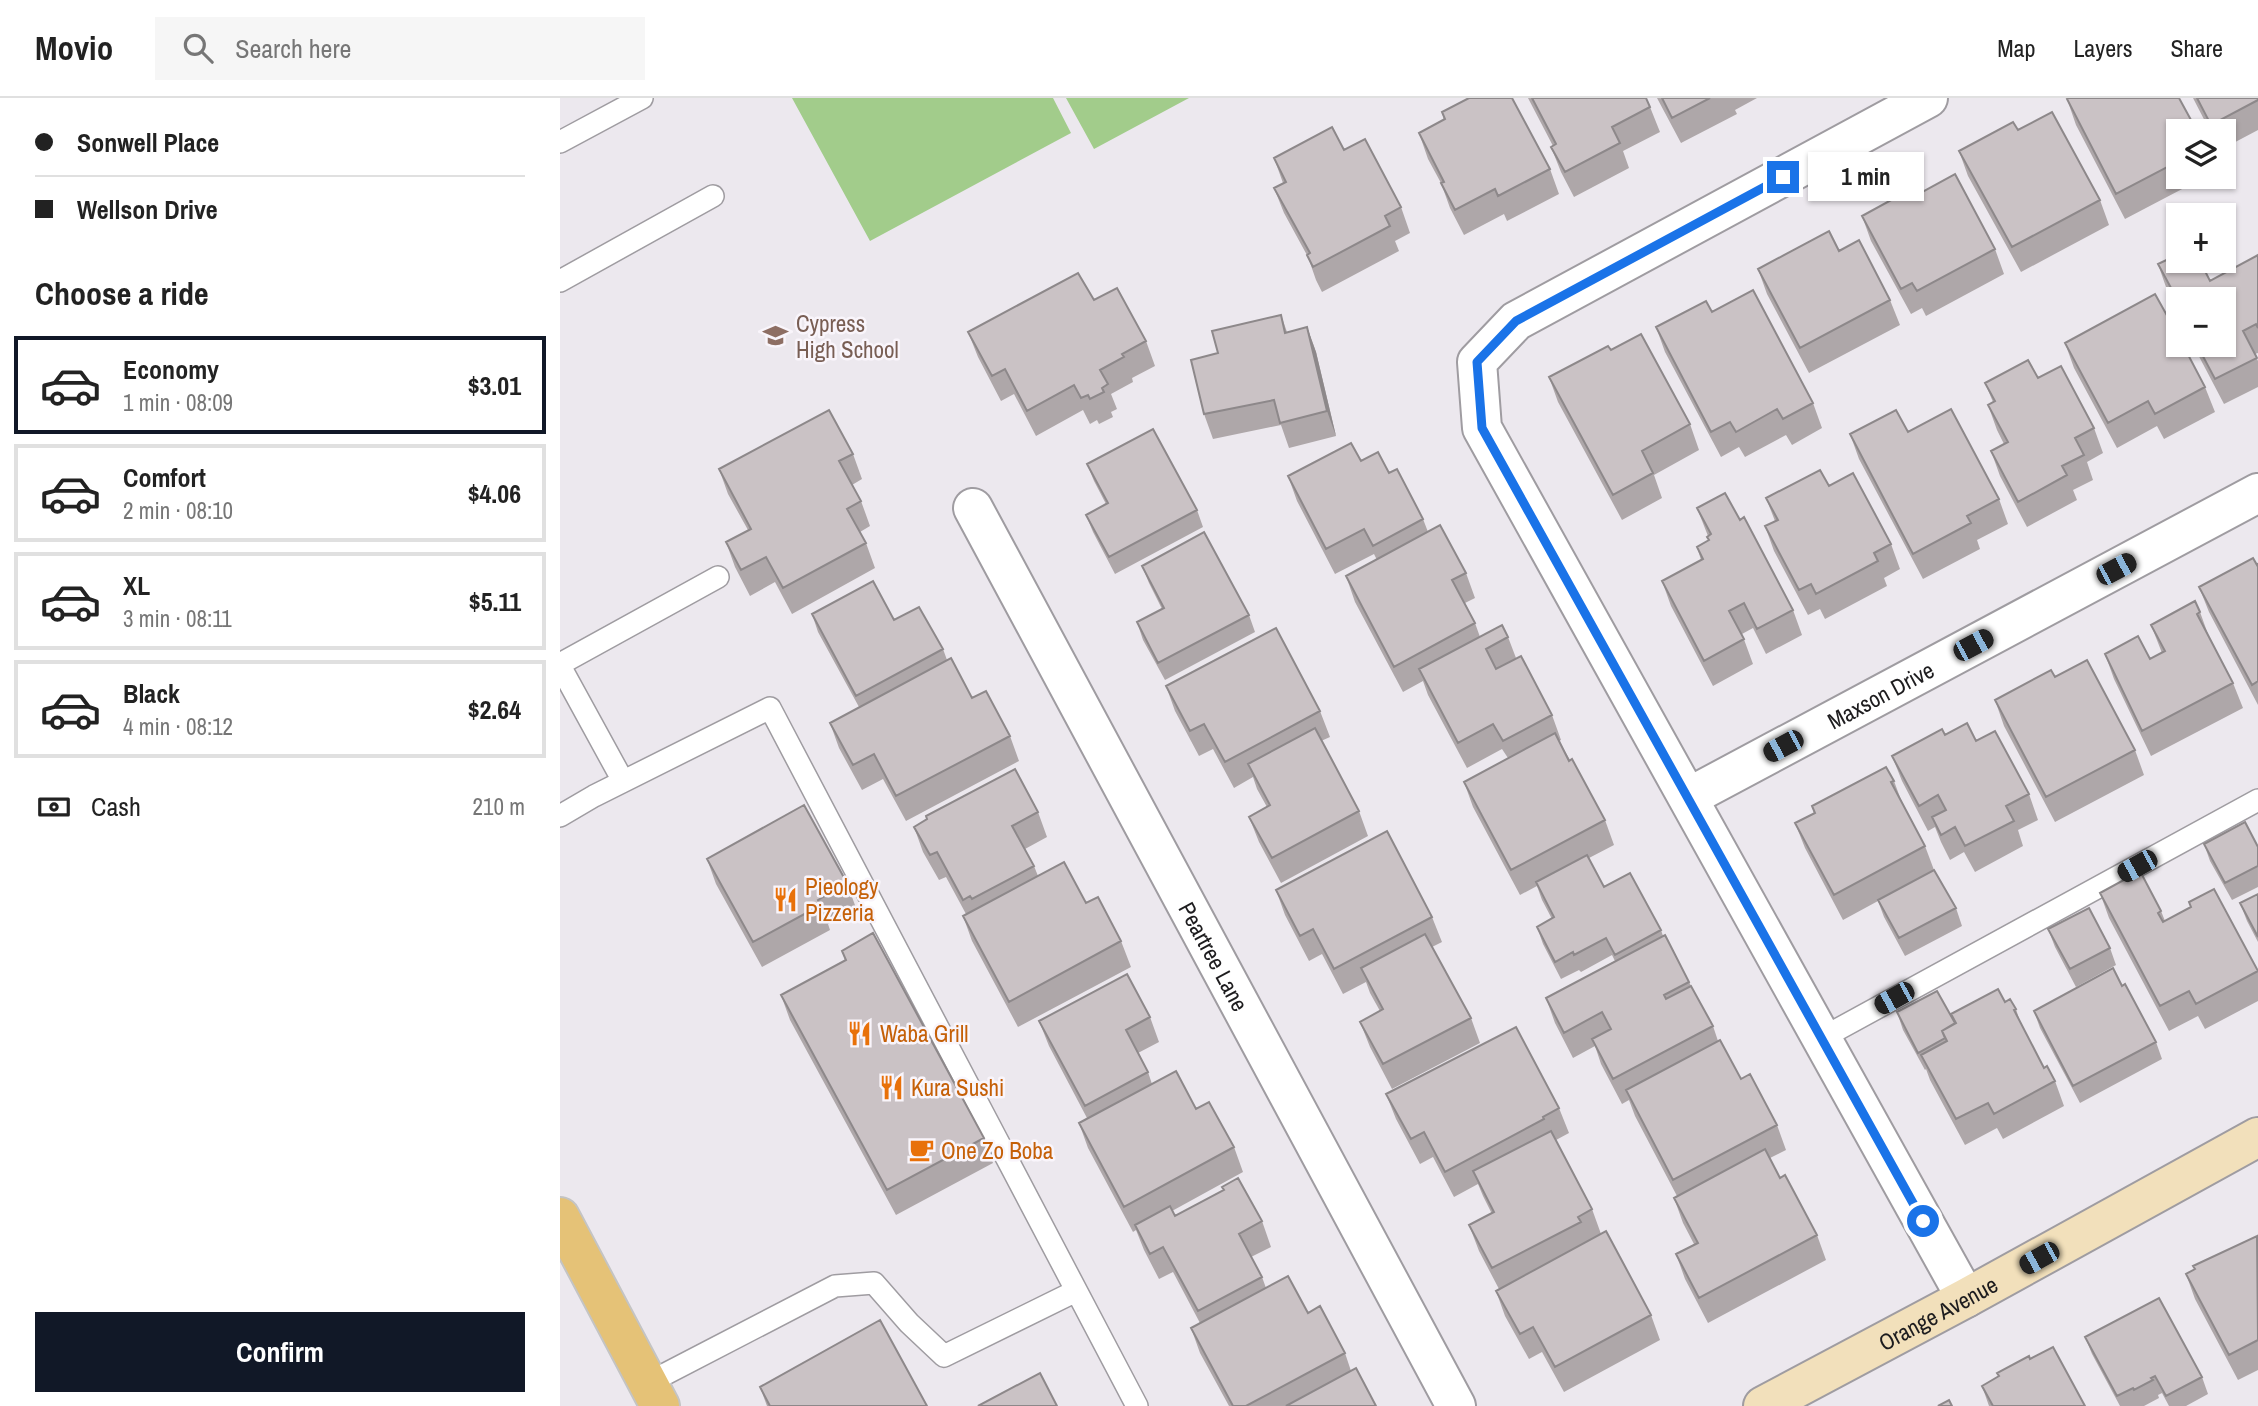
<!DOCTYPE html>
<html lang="en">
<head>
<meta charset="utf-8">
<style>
  body { margin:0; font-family:"Archivo Narrow",sans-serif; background:#f6f6f6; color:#222; height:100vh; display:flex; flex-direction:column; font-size:26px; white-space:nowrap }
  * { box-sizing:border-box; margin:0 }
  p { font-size:23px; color:#767676 }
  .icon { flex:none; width:38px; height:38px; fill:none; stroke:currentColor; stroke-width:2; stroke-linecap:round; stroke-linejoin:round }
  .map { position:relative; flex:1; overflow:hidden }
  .drawer { display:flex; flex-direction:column; background:#fff; width:560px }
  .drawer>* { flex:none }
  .guide { display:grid; align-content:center; height:154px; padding:0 35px; background:#fff }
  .fabs { position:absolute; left:1606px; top:21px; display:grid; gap:14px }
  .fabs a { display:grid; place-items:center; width:70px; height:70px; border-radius:0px; background:#fff; box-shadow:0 2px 5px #0004; font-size:35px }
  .end { position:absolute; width:32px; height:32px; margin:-16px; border:9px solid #1a73e8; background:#fff; box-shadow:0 0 0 4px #fff }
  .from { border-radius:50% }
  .bubble { position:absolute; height:49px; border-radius:0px; background:#fff; box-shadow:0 2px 5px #0004; font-size:23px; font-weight:800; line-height:49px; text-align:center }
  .car { position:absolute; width:21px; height:42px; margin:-21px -10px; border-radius:9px; box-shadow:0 0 5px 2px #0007; background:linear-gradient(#222 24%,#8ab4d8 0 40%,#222 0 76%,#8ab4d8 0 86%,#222 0) }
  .guide b { display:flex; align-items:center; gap:24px; height:66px; font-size:26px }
  .guide b+b { border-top:2px solid #e0e0e0 }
  .guide i { width:18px; height:18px; background:#222 }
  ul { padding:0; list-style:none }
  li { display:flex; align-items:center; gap:21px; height:98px; margin:0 14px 10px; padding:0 21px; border:4px solid #e0e0e0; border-radius:0px }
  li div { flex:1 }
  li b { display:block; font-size:26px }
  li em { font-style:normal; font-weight:800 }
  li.active { border-color:#111827 }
  li>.icon { width:63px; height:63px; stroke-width:1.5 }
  h2 { padding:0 35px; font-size:32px; line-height:84px }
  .pay { display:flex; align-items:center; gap:18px; height:77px; padding:0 35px; font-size:26px }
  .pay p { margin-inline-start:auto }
  .primary-button { display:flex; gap:14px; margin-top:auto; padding:14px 35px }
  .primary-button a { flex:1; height:80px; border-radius:0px; background:#111827; color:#fff; font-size:28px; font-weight:800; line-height:80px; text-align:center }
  header { display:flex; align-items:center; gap:42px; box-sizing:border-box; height:98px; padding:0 35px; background:#fff; border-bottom:2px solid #e0e0e0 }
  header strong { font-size:33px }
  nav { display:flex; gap:38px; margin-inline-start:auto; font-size:24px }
  .search { width:490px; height:63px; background:#f6f6f6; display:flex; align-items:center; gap:18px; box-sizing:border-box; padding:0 24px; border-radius:0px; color:#767676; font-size:26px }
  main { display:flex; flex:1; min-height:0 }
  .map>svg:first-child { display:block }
</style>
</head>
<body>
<header>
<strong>Movio</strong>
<div class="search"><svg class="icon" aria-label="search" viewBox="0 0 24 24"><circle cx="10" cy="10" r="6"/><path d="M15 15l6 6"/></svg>Search here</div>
<nav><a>Map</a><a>Layers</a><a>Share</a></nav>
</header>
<main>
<section class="drawer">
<div class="guide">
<b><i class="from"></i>Sonwell Place</b>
<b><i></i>Wellson Drive</b>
</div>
<h2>Choose a ride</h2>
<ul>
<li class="active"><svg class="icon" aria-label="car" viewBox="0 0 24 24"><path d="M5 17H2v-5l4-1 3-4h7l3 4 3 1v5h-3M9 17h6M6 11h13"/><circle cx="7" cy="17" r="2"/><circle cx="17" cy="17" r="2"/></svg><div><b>Economy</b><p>1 min · 08:09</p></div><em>$3.01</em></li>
<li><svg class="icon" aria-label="car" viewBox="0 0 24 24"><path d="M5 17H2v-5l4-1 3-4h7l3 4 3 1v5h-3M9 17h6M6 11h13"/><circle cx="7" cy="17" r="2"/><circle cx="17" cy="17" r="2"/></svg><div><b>Comfort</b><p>2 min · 08:10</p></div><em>$4.06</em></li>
<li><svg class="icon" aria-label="car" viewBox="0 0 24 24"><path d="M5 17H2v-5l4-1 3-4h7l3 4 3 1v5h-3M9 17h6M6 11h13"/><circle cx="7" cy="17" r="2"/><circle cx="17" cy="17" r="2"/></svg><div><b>XL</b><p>3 min · 08:11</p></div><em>$5.11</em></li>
<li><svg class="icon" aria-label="car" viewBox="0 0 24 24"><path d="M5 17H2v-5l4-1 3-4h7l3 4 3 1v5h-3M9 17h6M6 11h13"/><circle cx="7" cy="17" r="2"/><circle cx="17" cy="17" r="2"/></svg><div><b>Black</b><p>4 min · 08:12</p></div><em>$2.64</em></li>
</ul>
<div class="pay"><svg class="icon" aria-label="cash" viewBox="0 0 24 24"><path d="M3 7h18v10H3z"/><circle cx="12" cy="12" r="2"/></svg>Cash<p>210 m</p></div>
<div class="primary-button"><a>Confirm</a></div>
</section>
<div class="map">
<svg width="1698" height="1308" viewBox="0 0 1698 1308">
  <rect width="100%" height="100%" fill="#ece8ee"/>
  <path fill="#a2cc8b" d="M232,0H493L511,35L310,143Z
    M506,0H629L534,51Z"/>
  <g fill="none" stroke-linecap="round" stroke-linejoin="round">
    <defs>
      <path id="lane" d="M0,44L82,0
        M0,183L153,98
        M0,566L158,479
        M0,568L63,683
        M0,718L34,698L210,610L577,1308
        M1262,940L1698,702
        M88,1285L275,1188L314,1185L349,1225L384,1258L516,1193"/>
      <g id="street">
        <path d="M1368,0L956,223L917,264L922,330L1406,1200"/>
        <path id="s1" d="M413,410L896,1308"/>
        <path id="s2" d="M1129,699L1698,395"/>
      </g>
      <g id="secondary">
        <path id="s3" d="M1203,1308L1406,1200L1698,1039"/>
      </g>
      <path id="primary" d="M0,1119L100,1308"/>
    </defs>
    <use href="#lane" stroke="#9f9ca1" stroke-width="24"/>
    <use href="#street" stroke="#9f9ca1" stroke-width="42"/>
    <use href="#secondary" stroke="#9f9ca1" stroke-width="42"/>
    <use href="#primary" stroke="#c4c4c4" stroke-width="42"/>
    <use href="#lane" stroke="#fff" stroke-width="21"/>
    <use href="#street" stroke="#fff" stroke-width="38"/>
    <use href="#secondary" stroke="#f2e0bb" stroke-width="38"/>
    <use href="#primary" stroke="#e5c277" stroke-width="38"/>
  </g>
  <path fill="#aea7a9" d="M968,0H1086L1090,9L1100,34L1063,53L1069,70L1014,99L1001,74L991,49L993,48Z
    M1097,0H1197L1175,12L1177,16L1121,45Z
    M1633,0H1698V32L1664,50V33H1650Z
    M1507,1L1619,33V79H1645L1565,121L1516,27Z
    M882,14L990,71L999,96L947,123L944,116L904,137L890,110L881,85L868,61L859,35L884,22Z
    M1458,32L1540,102L1549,127L1461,174L1408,78L1399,53Z
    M784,52L841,109L850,135L835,143L839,153L762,194L756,182L748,159L724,115L714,90L723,85L714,60Z
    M1357,97L1435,151L1444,176L1366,218L1362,210L1351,216L1311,143L1302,118Z
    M1279,153L1330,202L1340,227L1249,275L1207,196L1198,171Z
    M1698,157V255L1695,256L1698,263V289L1664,306L1633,247H1664L1619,201V215L1607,192L1598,166L1650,183Z
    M534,202L586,243L595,268L572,280L573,284L551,296L557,311L551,314L553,319L539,326L537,322L530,326L523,312L476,338L454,296L441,303L418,259L408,234Z
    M1152,214L1253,305L1262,330L1232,347L1226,337L1185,359L1179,349L1161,359L1105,254L1096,229Z
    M721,217L727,234L747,229L756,254L776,338L729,350L721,327L653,341L644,316L658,255Z
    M1505,245L1645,289L1655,314L1604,341L1597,328L1557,350L1514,270Z
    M1051,252L1130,326L1139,352L1094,377L1102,400L1062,422L998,304L989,279Z
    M1478,280L1534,330L1543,355L1527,364L1533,382L1513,392L1517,402L1467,429L1440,378L1431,353L1444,346L1437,332L1428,307L1433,304L1425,285Z
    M1348,334L1439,401L1448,426L1417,442L1420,451L1363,481L1299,361L1290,336Z
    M293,356L302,381L292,387L301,403L310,428L300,434L306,445L315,470L232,516L215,484L190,498L175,469L166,444L188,432L168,396L159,371Z
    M801,363L829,375L863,421L868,434L906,475L915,500L905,505L915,525L920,539H948L956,560L992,617L1001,642L999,643L1045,722L1054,747L1029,760L1044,789L1101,832L1103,838L1129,884L1153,928L1158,943L1181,981L1217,1027L1226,1052L1210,1060L1220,1080L1257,1137L1266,1162L1148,1225L1125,1181L1116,1156L1134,1146L1123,1125L1114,1100L1117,1098L1075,1018L1069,1002L1062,1006L1041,966L1035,948L1013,960L995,925L986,900L1055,863L1052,857L1021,874L1019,872L1001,881L983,846L977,829L992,821L982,802L977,788L960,797L913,709L904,684L948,660L942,651L907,670L868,597L863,583L843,594L795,504L786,478L817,462L814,456L775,476L737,403L728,378Z
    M527,366L637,412L643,429L555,476L533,434L526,417L546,406L534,383Z
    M1269,388L1331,446L1340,471L1324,480L1327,488L1265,521L1260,511L1248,517L1214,453L1205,428L1215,423L1206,400Z
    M1137,410L1180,422L1233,512L1242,537L1206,556L1193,530L1182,536L1193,566L1153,588L1111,508L1102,483L1141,462L1137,449L1148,443V438Z
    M1698,466V607L1649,514L1639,489Z
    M582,468L689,517L695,534L605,582L583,542L577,524L602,511L589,485Z
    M1640,514L1649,539L1673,585L1683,610L1591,658L1554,581L1545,556L1590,561L1602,555L1591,527Z
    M252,516L334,522L383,551L387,562L412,600L450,638L459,663L346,723L323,681L302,692L279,650L270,625L299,609L258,534Z
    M1495,579L1575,652L1584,677L1495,724L1444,628L1435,602Z
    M606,588L760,613L770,639L761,643L799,713L808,738L721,785L699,744L689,719L707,709L697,691L693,679L674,690L653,651L639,658L615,613Z
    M1385,637L1416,643L1469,696L1478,722L1458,732L1463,748L1415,774L1404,754L1390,762L1381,744L1375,729L1368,733L1342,683L1332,658Z
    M1334,683L1341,702L1365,748L1374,772L1396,810L1402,828L1345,858L1324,819L1318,803L1283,822L1245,750L1235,725L1254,715L1252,708Z
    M478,714L487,739L465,751L474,768L478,778L526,805L561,843L571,869L458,929L412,843L403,818L406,816L386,779L379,782L363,754L354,729Z
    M1644,746L1698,749V789L1672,802L1650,763Z
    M147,761L287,785L296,810L268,826L270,832L202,869L156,786Z
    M716,792L872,819L882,844L872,849L911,920L920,945L832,991L810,949L800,924L820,913L810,895L806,884L783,896L762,856L749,863L725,817Z
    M1540,795L1601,813L1605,823L1631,810L1629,804L1698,873V903L1645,931L1638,918L1609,933L1549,820Z
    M1698,796V844L1687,823L1680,805Z
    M1488,831L1550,850L1556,867L1516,889L1495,849Z
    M282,853L424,1040L433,1065L336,1117L230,922L221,897L285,862Z
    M1562,888L1596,944L1602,961L1520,1005L1480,930L1474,913Z
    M1445,904L1456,911L1461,927L1484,970L1495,983L1504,1008L1443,1041L1437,1030L1405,1047L1370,982L1366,971L1365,972L1343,932L1337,914L1394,923L1391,916Z
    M590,919L599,944L578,955L588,974L592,986L636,1011L674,1049L683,1074L612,1113L615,1118L702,1123L711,1149L691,1159L702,1179L706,1190L748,1215L785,1255L791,1273L816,1308H669L640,1255L631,1230L640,1225L613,1174L599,1181L584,1152L576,1132L573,1134L528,1050L519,1025L527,1020L489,948L479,923Z
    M826,996L999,1010L1009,1035L996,1042L1032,1111L1041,1136L1091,1217L1100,1242L1004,1294L982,1254L969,1261L945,1218L936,1193L939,1191L919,1153L909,1127L932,1116L923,1098L918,1086L894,1099L873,1059L860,1066L836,1021Z
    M1698,1139V1272L1678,1282L1635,1201L1626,1176Z
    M1525,1239L1642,1279L1648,1296L1626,1308H1609L1602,1295L1598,1297L1599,1300L1584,1308H1560L1532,1256Z
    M1470,1261L1525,1308H1429L1422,1288Z
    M200,1289L367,1308H207Z"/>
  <path fill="#8d888a" d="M747,229L756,254L776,338L767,313Z"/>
  <path fill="#cac2c5" stroke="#8d888a" stroke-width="2" d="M909,0H952L990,71L938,98L935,91L895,112L881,85L884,84L859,35L885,21L882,14Z
    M972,0H1086L1090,9L1052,29L1060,45L1005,74L991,49L996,46Z
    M1102,0H1150L1112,20Z
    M1509,0H1619L1637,33H1619V63L1556,96L1507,1Z
    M1637,0H1698V2L1651,27Z
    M1492,14L1540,102L1452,149L1399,53L1453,24L1458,32Z
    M772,29L784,52L805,41L841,109L825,118L830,128L753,169L747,157L750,155L714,90L726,84L714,60Z
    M1395,76L1435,151L1357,193L1352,185L1341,191L1302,118L1353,90L1357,97Z
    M1269,133L1279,153L1299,142L1330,202L1240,250L1198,171Z
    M1619,156V163H1640L1650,183L1698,157V230L1696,226L1683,233L1697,260L1655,281L1637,247H1664V201H1619V211L1614,203L1617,201L1598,166Z
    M518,175L534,202L557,190L586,243L562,256L564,259L540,272L548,286L542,290L544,294L530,301L528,297L521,300L514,287L467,313L445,271L432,278L408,234Z
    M1193,192L1253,305L1223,321L1217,311L1176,334L1170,324L1151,334L1096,229L1146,203L1152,214Z
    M1595,196L1619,239V247H1623L1645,289L1595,316L1588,303L1548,325L1505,245Z
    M721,217L725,235L747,229L767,313L720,325L714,302L644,316L631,262L658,255L652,233Z
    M1081,236L1130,326L1082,353L1093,375L1053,397L989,279L1048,248L1051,252Z
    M1468,262L1478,280L1501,268L1534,330L1515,340L1524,357L1502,368L1507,377L1458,404L1431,353L1448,344L1428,307L1435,303L1425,285Z
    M1391,311L1439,401L1407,418L1411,425L1353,456L1290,336L1336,312L1348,334Z
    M269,312L293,356L279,363L301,403L287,411L306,445L223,490L206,459L181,472L166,444L191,431L159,371Z
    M593,331L637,412L549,459L526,417L548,405L527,366Z
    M791,345L801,363L818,354L829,375L837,371L863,421L813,448L804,431L766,451L728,378Z
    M1260,372L1269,388L1293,375L1331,446L1314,455L1318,463L1256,496L1251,486L1239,492L1205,428L1218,422L1206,400Z
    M1165,395L1180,422L1184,419L1233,512L1197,531L1184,505L1169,513L1184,541L1144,563L1102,483L1143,461L1137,449L1149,442L1147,439L1151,436L1137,410Z
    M880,427L906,475L892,482L915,525L834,569L786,478Z
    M644,434L689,517L598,565L577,524L604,510L582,468Z
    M1693,460L1697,467L1698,466V583L1692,587L1639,489Z
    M313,483L334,522L359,509L383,551L296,598L252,516Z
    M1635,503L1640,514L1637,516L1673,585L1582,633L1545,556L1578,538L1590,561L1605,553L1591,527Z
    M942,527L948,539L926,551L936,571L961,558L992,617L943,643L933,626L898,645L859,571Z
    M716,530L760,613L665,664L644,626L630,633L606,588Z
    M391,560L412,600L426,593L450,638L336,698L314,656L293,667L270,625Z
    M1527,562L1575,652L1486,699L1435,602L1491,572L1495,579Z
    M1407,625L1416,643L1435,633L1469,696L1446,708L1454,723L1405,748L1395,729L1381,737L1372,719L1386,712L1378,697L1359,708L1332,658L1382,631L1385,637Z
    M755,630L799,713L712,760L689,719L710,707L688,666Z
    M995,635L1009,663L1012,661L1045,722L951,772L904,684Z
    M1326,669L1334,683L1331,684L1365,748L1274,797L1235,725L1255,715L1252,708Z
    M455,671L478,714L452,728L474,768L412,801L410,798L403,802L377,754L370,757L354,729L367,721L366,718Z
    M244,707L287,785L258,802L261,807L193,844L147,761Z
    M1685,724L1698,749V768L1665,785L1644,746Z
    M827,733L872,819L774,871L753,831L740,838L716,792Z
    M1027,757L1044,789L1070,775L1101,832L1055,857L1046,840L1014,857L1013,854L995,864L977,829L994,819L976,784Z
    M504,764L526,805L538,799L561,843L449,904L403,818Z
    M1374,772L1396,810L1339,840L1318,802Z
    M1580,773L1601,813L1598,815L1603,824L1631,809L1629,804L1654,791L1698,873L1636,906L1629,893L1600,908L1540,795Z
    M1698,796V839L1680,805Z
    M1529,810L1550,850L1510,871L1488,831Z
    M313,835L424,1040L327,1092L221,897L286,862L282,853Z
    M865,836L911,920L823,966L800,924L823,911L801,870Z
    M1105,837L1129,884L1104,897L1106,901L1131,888L1153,928L1053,981L1032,941L1051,931L1042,914L1004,935L986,900Z
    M1553,870L1562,888L1565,886L1596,944L1513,988L1474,913Z
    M567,876L590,919L566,932L588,974L525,1008L479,923Z
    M1438,891L1445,904L1450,901L1456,911L1454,912L1484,970L1487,968L1495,983L1434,1016L1428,1005L1396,1021L1361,957L1387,943L1382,933L1396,925L1391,916Z
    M1377,893L1395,925L1382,933L1385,940L1358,955L1337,914Z
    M956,929L999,1010L983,1019L984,1021L885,1074L864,1034L851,1041L826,996Z
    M1160,942L1181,981L1190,976L1217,1027L1113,1082L1066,992Z
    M616,973L636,1011L649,1004L674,1049L564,1109L519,1025Z
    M991,1033L1032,1111L1018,1119L1021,1124L932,1170L909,1127L934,1114L913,1073Z
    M1205,1051L1220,1080L1225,1077L1257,1137L1139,1200L1116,1156L1138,1145L1114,1100Z
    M678,1080L702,1123L679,1136L702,1179L638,1213L603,1149L590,1156L575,1127L610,1108L615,1118L664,1092L662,1089Z
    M1046,1133L1091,1217L995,1269L973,1229L960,1236L936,1193Z
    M1697,1138L1698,1242L1669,1257L1626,1176L1635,1171L1633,1168Z
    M728,1178L748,1215L760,1208L785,1255L686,1308H673L631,1230Z
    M1599,1200L1642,1279L1606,1298L1595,1278L1591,1280L1593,1282L1574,1292L1573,1290L1557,1298L1525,1239Z
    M320,1222L367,1308H210L200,1289Z
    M1493,1249L1525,1308H1433L1422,1288L1439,1278L1437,1275L1469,1258L1470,1261Z
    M796,1270L816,1308H726Z
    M480,1275L497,1308H418Z
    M1389,1302L1392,1308H1378Z"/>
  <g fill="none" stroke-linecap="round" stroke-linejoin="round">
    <path stroke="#1a73e8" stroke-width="9" d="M1223,79L956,223L917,264L922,330L1363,1123"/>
  </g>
  <defs>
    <symbol id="school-bare" viewBox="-9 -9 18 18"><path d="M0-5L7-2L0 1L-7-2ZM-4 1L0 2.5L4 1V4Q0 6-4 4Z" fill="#8d6e63" stroke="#f9f5fb" stroke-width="2.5" paint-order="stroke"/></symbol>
    <symbol id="restaurant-bare" viewBox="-9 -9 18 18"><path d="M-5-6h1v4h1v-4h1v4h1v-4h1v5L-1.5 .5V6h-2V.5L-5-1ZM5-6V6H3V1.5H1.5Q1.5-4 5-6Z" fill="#e8710a" stroke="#f9f5fb" stroke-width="2.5" paint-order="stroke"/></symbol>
    <symbol id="cafe-bare" viewBox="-9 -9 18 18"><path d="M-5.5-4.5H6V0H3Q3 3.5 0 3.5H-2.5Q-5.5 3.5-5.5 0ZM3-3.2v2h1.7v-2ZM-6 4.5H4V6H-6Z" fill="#e8710a" stroke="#f9f5fb" stroke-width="2.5" paint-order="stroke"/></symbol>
  </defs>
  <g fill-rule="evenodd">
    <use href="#school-bare" x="198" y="220" width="35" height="35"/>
    <use href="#restaurant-bare" x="208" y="784" width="35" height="35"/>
    <use href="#restaurant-bare" x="282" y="918" width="35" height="35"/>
    <use href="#restaurant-bare" x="314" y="972" width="35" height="35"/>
    <use href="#cafe-bare" x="344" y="1034" width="35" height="35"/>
  </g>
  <g text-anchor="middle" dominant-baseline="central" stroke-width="5" stroke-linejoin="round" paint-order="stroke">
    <g font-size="23" fill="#785e54" stroke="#f9f5fb" text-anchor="start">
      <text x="236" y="225">Cypress<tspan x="236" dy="26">High School</tspan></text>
    </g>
    <g font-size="23" fill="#1d1c1e" stroke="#f9f5fb">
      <text stroke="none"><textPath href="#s2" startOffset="217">Maxson Drive</textPath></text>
      <text stroke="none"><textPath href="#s1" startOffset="509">Peartree Lane</textPath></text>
      <text stroke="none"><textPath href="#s3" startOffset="198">Orange Avenue</textPath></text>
    </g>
    <g font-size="23" fill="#c56008" stroke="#f9f5fb" text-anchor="start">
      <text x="245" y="788">Pieology<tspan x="245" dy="26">Pizzeria</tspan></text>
      <text x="320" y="935">Waba Grill</text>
      <text x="351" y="989">Kura Sushi</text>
      <text x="381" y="1052">One Zo Boba</text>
    </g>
  </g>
</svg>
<div class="fabs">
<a><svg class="icon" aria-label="layers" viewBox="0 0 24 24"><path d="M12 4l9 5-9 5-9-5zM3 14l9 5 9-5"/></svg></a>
<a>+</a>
<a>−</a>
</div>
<i class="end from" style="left:1363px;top:1123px"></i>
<i class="end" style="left:1223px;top:79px"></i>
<div class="bubble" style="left:1248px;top:54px;width:116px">1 min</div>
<i class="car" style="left:1556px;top:471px;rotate:62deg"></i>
<i class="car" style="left:1413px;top:547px;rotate:62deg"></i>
<i class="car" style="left:1223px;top:648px;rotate:242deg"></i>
<i class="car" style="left:1577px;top:768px;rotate:241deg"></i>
<i class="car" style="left:1334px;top:900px;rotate:241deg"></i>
<i class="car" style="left:1479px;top:1160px;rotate:241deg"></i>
</div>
</main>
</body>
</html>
